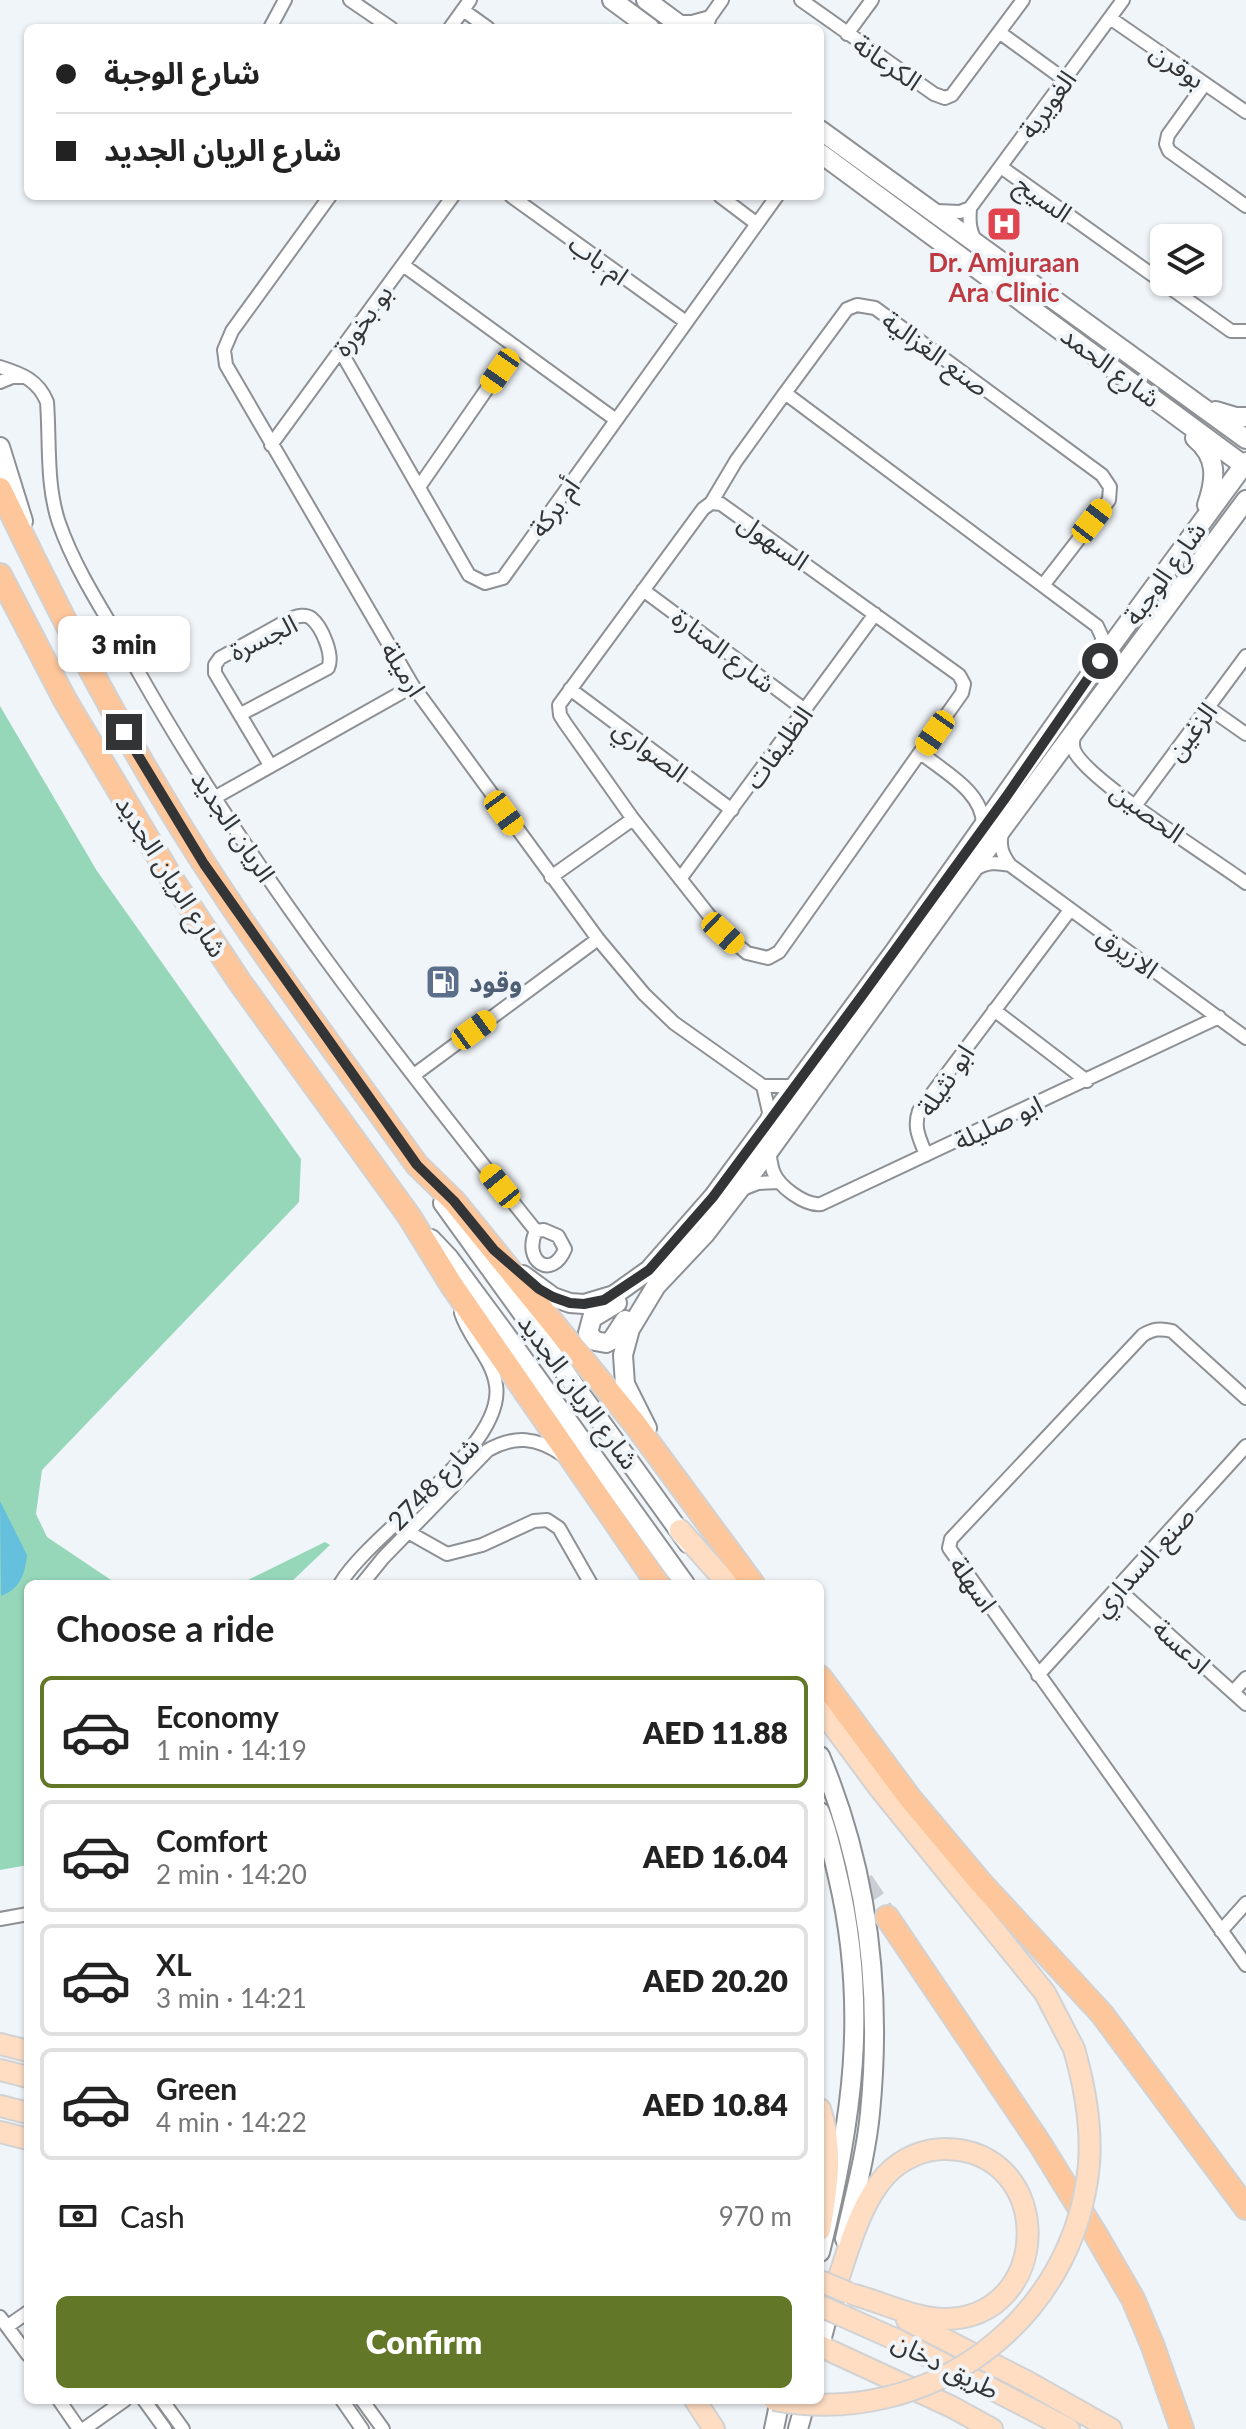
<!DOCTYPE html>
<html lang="en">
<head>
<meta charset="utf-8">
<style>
  body { margin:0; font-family:Lato,"Noto Sans Arabic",sans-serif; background:#f6f6f6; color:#222; height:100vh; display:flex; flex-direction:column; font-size:30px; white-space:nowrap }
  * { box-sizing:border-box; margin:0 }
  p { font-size:26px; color:#767676 }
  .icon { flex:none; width:44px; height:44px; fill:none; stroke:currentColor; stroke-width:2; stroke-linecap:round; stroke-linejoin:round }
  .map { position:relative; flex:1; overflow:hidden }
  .drawer { position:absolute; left:24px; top:1580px; width:800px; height:824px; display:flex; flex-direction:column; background:#fff; border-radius:12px; box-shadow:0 2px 6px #0004 }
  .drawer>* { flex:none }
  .banner { position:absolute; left:24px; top:24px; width:800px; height:176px; border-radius:12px; box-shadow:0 2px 6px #0004; display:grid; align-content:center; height:176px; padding:0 32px; background:#fff }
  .buttons { position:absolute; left:1150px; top:224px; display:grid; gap:16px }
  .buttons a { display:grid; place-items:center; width:72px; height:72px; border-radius:12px; background:#fff; box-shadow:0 2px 6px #0004; font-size:40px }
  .end { position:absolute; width:36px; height:36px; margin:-18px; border:10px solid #323436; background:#fff; box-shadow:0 0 0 4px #fff }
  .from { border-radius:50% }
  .bubble { position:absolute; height:56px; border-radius:12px; background:#fff; box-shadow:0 2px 6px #0004; font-size:26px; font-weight:800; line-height:56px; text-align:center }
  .car { position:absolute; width:24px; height:48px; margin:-24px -12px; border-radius:10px; box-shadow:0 0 6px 2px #0007; background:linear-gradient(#f5c518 24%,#345 0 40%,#f5c518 0 76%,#345 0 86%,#f5c518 0) }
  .banner b { display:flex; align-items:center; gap:28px; height:76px; font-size:30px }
  .banner b+b { border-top:2px solid #e0e0e0 }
  .banner i { width:20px; height:20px; background:#222 }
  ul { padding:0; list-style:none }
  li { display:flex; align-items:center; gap:24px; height:112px; margin:0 16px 12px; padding:0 16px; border:4px solid #e0e0e0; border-radius:12px }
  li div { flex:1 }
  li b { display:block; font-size:30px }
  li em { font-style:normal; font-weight:800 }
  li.on { border-color:#627728 }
  li>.icon { width:72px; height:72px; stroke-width:1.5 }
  h2 { padding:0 32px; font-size:36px; line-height:96px }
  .pay { display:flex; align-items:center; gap:20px; height:88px; padding:0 32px; font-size:30px }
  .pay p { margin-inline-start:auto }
  .button { display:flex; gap:16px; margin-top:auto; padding:16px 32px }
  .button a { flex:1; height:92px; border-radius:12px; background:#627728; color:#fff; font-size:32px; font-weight:800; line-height:92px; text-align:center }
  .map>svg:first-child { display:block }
</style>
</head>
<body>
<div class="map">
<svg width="1246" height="2429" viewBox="0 0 1246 2429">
  <rect width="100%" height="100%" fill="#f0f5f9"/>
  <path fill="#96d7ba" d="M0,706L97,871L301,1159L299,1202L42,1470L36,1514L47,1537L117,1584H28V1865L0,1870Z
    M325,1542L330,1545L289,1584H240Z"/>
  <path fill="#64c0dd" d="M0,1501L27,1555C25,1574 20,1589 1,1596Z"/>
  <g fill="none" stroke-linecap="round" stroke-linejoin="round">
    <path stroke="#caced2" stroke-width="22" stroke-dasharray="22 11" stroke-linecap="butt" d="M825,1827L887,1917"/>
    <defs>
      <path id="street" d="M350,0L391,28
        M801,0L934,94L945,98L952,95L1023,0
        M463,10L488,28
        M1110,18L1246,112
        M676,22H692L710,17
        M270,28L285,0
        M450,28L470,0
        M706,28L710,17L722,0
        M999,32L1065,80
        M847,34L872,0
        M1204,85L1168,135L1166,144L1169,151L1246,206
        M1001,167L1231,331H1246
        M330,196L232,331L224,350L226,365L413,686L598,939L644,994L674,1023L763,1086H795
        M511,196L686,322
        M720,196L757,224
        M970,208C969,221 969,231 977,243
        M937,211L960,212L970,208L1123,0
        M403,265L616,420
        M340,350L469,575L485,583L503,578L777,196
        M0,367C22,374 38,380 47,402C50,442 46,485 59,523C77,575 112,624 139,673C251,871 394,1054 536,1231L544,1230L558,1236L565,1249C552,1281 522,1261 536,1231
        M0,382L12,377H24
        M271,445L453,196
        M419,487L516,347
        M711,503L721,504L959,675L964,684L962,693L779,952L768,958L747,953L723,933L633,819L565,723L560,715L559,705L703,509L711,503L736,461L785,393
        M1044,584L1109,500L1110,487L1102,475L875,308L857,305L847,309L785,393L1097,626L1102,637L1101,658
        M643,590L805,710
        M570,689L732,810
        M1209,708L1246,734
        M241,714L328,668C334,655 322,627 311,618C305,614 298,616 292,618L220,658L215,665V673L270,765
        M1075,732C1073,738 1072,744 1074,750C1085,779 1214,859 1246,883
        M921,753C944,772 984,792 983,826
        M214,798L413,686
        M1135,806L1246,656
        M1002,833C999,846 1002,854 1010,865L1246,1038
        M974,870C986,862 996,862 1010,865
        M551,877L633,819
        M680,879L875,614
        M994,1010L1087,1081
        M414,1075L598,939
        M763,1086L769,1112L767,1122
        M769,1151C770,1157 771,1165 773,1171C778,1186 805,1206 821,1204L1219,1017
        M926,1155C920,1139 913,1128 919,1111L1070,910
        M740,1190L758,1183L779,1182
        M1246,1398L1172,1331C1160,1328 1153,1329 1143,1335L951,1539L949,1548L1246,1965
        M408,1532L447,1554L482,1545L534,1521L547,1520L559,1528L591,1584
        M340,1584C373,1529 506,1448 496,1385C492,1358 469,1339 461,1313
        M362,1584L383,1558L488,1450C515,1435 536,1437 563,1455
        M1118,1589L1246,1704
        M1038,1675L1246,1446
        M1233,1692L1246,1678
        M0,1919L28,1914
        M1221,1931L1246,1903
        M0,2317L28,2355
        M8,2326L28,2312
        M59,2400L79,2429
        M144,2400L165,2429
        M162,2400L183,2429
        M342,2400L362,2429
        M362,2400L383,2429
        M84,2429L125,2400"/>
      <path id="secondary" d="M612,0L650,28
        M646,0L684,28
        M820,130L1246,439
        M820,153L1246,467
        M1216,411L1236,417H1246
        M1195,438C1218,457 1216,479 1207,505
        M0,447L23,521
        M443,1203L688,1543
        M431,1239L449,1258L506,1335L685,1584
        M523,1275L553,1297L570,1303L584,1304L614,1295L649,1270L713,1197L894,952L1100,661L1246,462
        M617,1303L592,1318L588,1333L595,1341L606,1343L612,1340L625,1320
        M647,1428L625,1384L623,1355L630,1329L656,1286L705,1234L769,1151L971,871L1246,500
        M820,1756C868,1870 882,1990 870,2113C866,2155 854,2198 845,2239
        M820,1812C828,1833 833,1855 838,1877C869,2008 852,2124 820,2252
        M820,2345L832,2299
        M774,2429L780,2400
        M798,2429L806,2400"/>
      <path id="primary" d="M680,1530L728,1584
        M820,1708L880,1789L1045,1993L1074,2049
        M0,2044L28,2051
        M0,2070L28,2077
        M0,2106L28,2113
        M820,2109C834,2149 827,2190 820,2230
        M0,2132L28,2139
        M832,2297C847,2257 857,2207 886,2175C901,2159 923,2149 945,2149C1057,2150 1054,2320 943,2319C914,2318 883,2303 855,2295
        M843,2316L897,2340L1069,2429
        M907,2320L1026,2381L1111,2429
        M820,2346L952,2407L992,2429
        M695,2400L714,2429"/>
      <path id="highway" d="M0,489C61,617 126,743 203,862C270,966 345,1064 417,1165L454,1201L635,1424L753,1584
        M0,575L65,700L173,881L239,981L409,1216L451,1284L658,1584
        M820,1677L909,1797L982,1884L1102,2014L1246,2208
        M887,1917L1040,2144L1096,2235L1133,2299L1152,2344L1182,2429"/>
    </defs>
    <use href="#street" stroke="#8d9195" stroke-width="16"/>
    <use href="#secondary" stroke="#8d9195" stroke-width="22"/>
    <use href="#primary" stroke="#d2d2d3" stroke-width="24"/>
    <use href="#highway" stroke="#d2d2d3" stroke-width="26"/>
    <use href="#street" stroke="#fff" stroke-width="12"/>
    <use href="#secondary" stroke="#fff" stroke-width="18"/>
    <use href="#primary" stroke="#feddc3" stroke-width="20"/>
    <use href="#highway" stroke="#fec69b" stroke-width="22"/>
    <defs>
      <path id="primary-bridge" d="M820,2281L849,2293
        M820,2306L843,2316
        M774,2400C928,2429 1075,2321 1089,2164C1092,2124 1085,2087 1074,2049"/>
    </defs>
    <use href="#primary-bridge" stroke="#d2d2d3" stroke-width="24" stroke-linecap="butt"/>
    <use href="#primary-bridge" stroke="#feddc3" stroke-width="20"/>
  </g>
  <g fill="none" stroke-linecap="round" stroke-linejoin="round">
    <path stroke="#323436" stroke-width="10" d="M124,732L204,864L417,1165L454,1201L494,1250L539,1289L553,1297L570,1303L584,1304L604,1300L649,1270L713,1197L861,997L1006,797L1100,661"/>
  </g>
  <defs>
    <symbol id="hospital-square" viewBox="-11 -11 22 22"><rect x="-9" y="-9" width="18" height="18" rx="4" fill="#e0444e" stroke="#f0f5f9"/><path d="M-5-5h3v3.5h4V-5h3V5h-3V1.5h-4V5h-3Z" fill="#fff"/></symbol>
    <symbol id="fuel-square" viewBox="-11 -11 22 22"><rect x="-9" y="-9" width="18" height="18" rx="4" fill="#5c6f8a" stroke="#f0f5f9"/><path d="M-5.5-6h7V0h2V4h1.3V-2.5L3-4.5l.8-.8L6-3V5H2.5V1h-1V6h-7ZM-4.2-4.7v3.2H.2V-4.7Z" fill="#fff"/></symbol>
  </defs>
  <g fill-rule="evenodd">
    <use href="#hospital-square" x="984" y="204" width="40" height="40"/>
    <use href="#fuel-square" x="423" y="962" width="40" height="40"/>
  </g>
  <g text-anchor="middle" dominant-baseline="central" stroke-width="8" stroke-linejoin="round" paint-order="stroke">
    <g font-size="26" fill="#323436" stroke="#f0f5f9">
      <text transform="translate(888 62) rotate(35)">الكرعانة</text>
      <text transform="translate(1178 65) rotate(35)">بوقرن</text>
      <text transform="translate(1047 104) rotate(-54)">الغويرية</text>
      <text transform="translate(1044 198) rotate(35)">السيج</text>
      <text transform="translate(599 259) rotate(36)">ام باب</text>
      <text transform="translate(362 320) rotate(-54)">بو بخورة</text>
      <text transform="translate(936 353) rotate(36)">صنع الغزالية</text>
      <text transform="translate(1111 366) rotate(37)">شارع الحمد</text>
      <text transform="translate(554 507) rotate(-54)">أم بركة</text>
      <text transform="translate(774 541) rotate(35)">السهول</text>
      <text transform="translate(1164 573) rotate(-54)">شارع الوجبة</text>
      <text transform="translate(263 637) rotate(-26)">الجسرة</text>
      <text transform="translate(724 650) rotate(37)">شارع المنارة</text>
      <text transform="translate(404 669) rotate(58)">ارميلة</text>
      <text transform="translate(1191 731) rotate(-53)">الزغين</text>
      <text transform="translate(778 747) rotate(-54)">الظليفات</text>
      <text transform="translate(651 750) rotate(37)">الصواري</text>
      <text transform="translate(1148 812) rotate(36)">الحصين</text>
      <text transform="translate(234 826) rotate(56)">الريان الجديد</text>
      <text transform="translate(172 876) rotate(58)">شارع الريان الجديد</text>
      <text transform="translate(1128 952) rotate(36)">الازيرق</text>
      <text transform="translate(945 1080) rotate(-56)">ابو نثيلة</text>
      <text transform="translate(998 1122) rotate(-25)">ابو صليلة</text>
      <text transform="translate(579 1391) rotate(54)">شارع الريان الجديد</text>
      <text transform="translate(433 1483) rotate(-46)">شارع 2748</text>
      <text transform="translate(1143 1561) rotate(-48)">صنع السداري</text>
      <text transform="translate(974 1584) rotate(55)">اسهلة</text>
      <text transform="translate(1182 1646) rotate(42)">ادعسة</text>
      <text transform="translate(946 2365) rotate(27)">طريق دخان</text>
    </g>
    <g font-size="26" font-weight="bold" fill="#be3a42" stroke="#f0f5f9">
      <text x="1004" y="262">Dr. Amjuraan<tspan x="1004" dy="30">Ara Clinic</tspan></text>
    </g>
    <g font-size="26" font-weight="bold" fill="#4e5e75" stroke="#f0f5f9" text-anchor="start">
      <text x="469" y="982">وقود</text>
    </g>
  </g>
</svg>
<div class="buttons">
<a><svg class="icon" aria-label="layers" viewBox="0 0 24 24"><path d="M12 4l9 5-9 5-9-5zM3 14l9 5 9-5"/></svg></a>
</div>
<i class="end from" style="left:1100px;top:661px"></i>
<i class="end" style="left:124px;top:732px"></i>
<div class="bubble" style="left:58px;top:616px;width:132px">3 min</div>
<i class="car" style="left:500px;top:371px;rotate:215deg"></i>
<i class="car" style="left:1092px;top:521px;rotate:38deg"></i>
<i class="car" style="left:935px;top:733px;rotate:215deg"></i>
<i class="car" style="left:504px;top:813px;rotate:144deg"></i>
<i class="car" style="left:723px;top:933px;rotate:133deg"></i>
<i class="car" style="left:474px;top:1030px;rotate:54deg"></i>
<i class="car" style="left:500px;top:1186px;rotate:321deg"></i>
<div class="banner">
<b><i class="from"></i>شارع الوجبة</b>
<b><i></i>شارع الريان الجديد</b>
</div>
<section class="drawer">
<h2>Choose a ride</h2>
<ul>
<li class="on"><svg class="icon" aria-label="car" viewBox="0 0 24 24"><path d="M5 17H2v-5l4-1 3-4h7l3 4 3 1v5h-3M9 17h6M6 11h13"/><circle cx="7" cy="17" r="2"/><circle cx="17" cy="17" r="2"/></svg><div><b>Economy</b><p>1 min · 14:19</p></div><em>AED 11.88</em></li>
<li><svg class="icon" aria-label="car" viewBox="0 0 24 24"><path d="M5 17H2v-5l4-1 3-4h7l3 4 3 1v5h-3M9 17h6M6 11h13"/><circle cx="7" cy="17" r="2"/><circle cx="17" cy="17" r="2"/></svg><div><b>Comfort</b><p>2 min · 14:20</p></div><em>AED 16.04</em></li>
<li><svg class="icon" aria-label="car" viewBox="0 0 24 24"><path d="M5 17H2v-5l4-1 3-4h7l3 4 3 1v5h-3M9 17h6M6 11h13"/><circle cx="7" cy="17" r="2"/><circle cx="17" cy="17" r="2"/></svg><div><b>XL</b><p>3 min · 14:21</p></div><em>AED 20.20</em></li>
<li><svg class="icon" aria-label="car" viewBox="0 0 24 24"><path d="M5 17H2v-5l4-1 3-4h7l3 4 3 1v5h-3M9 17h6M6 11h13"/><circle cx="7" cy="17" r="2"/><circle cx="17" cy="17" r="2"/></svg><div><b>Green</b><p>4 min · 14:22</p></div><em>AED 10.84</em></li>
</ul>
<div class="pay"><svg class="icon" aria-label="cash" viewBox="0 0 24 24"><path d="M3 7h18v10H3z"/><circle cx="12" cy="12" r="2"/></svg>Cash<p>970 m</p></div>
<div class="button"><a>Confirm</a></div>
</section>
</div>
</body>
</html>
